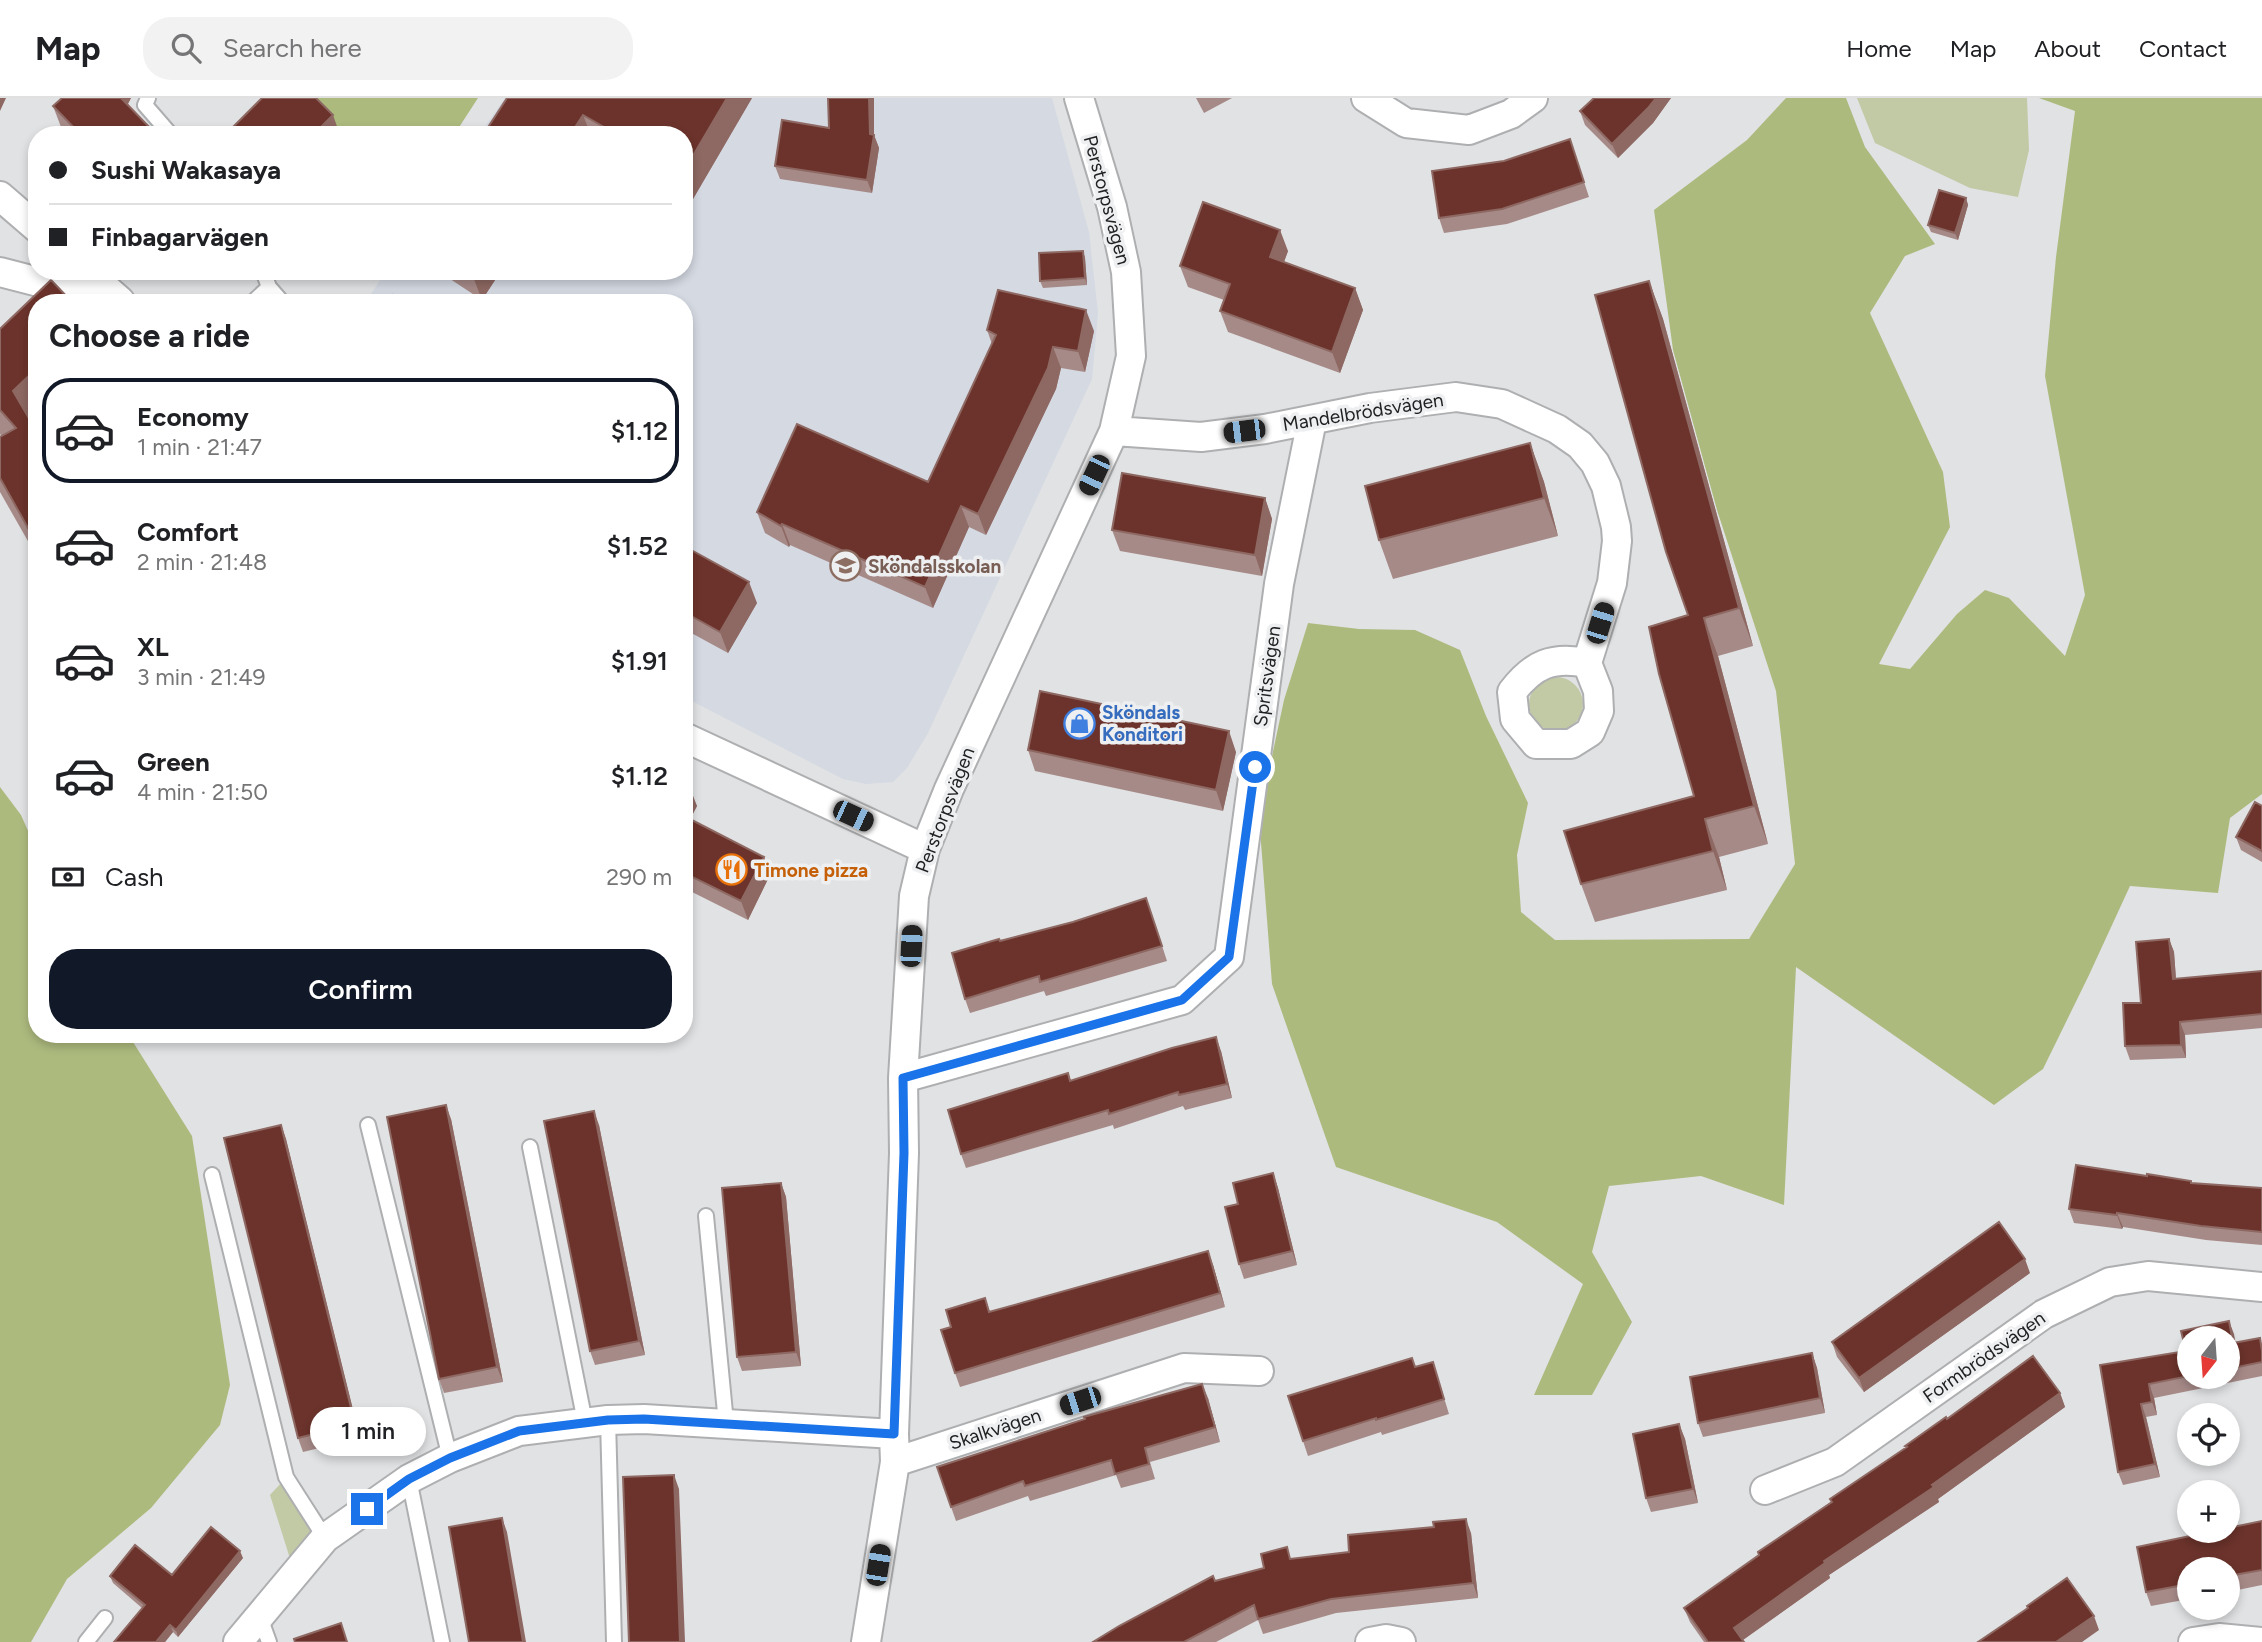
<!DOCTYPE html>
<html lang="en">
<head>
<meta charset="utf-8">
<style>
  body { margin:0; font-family:Figtree,sans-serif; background:#f2f2f2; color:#202124; height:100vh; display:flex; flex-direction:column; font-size:26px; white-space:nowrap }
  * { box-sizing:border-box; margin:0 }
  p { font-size:23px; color:#757577 }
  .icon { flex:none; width:38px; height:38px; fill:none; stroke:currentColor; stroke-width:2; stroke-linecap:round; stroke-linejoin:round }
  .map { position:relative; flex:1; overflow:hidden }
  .details { position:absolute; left:28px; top:196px; width:665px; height:749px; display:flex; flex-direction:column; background:#fff; border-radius:28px; box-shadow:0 4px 10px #0003 }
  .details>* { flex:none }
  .guide { position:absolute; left:28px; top:28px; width:665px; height:154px; border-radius:28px; box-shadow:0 4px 10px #0003; display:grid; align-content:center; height:154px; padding:0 21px; background:#fff }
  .needle { width:46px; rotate:197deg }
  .tools { position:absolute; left:2177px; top:1228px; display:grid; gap:14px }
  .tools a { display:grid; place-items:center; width:63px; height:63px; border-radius:50%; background:#fff; box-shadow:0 4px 10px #0003; font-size:35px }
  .end { position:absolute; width:32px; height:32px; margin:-16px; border:9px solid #1a73e8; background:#fff; box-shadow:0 0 0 4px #fff }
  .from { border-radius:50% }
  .bubble { position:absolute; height:49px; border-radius:24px; background:#fff; box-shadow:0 4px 10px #0003; font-size:23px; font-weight:600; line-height:49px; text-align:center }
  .car { position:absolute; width:21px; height:42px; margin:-21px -10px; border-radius:9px; box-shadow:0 0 5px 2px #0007; background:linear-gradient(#222 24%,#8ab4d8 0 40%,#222 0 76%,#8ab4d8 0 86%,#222 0) }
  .guide b { display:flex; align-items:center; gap:24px; height:66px; font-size:26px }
  .guide b+b { border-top:2px solid #e0e0e0 }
  .guide i { width:18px; height:18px; background:#202124 }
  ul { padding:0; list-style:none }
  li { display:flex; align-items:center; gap:21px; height:105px; margin:0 14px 10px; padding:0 7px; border:4px solid transparent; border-radius:28px }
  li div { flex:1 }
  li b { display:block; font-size:26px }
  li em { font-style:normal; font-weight:600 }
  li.selected { border-color:#111827 }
  li>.icon { width:63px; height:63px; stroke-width:1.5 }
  h2 { padding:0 21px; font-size:32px; line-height:84px }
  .pay { display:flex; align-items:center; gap:18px; height:77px; padding:0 21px; font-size:26px }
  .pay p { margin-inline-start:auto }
  .primary-button { display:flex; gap:14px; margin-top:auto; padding:14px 21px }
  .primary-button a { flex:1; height:80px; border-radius:28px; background:#111827; color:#fff; font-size:28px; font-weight:600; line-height:80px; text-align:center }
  header { display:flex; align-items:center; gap:42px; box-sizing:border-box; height:98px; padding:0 35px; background:#fff; border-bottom:2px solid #e0e0e0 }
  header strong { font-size:33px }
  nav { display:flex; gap:38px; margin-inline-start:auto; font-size:24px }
  .search { width:490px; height:63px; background:#f2f2f2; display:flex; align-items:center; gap:18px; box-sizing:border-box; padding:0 24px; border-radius:28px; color:#757577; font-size:26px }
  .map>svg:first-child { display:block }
</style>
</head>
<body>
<header>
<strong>Map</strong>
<div class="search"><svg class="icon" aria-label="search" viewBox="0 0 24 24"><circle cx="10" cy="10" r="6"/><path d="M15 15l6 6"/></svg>Search here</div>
<nav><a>Home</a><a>Map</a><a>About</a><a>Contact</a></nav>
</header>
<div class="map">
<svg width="2262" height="1544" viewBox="0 0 2262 1544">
  <rect width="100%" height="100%" fill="#e1e2e4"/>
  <path fill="#d4d9e2" d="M505,0H1052L1089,134L1098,215L1092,281L928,635L907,670L893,684L866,686L843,681L684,599V205H365L386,173H684V37H479Z"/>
  <path fill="#c1c9a5" d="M1857,0H2027L2029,52L2018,99L1970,90L1875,45Z
    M1529 606a27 27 0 1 1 54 0a27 27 0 1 1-54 0Z
    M283,1383L317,1437L293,1470L270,1397Z"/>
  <path fill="#adba7e" d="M305,0H478L454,37H339Z
    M1786,0H1846L1865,49L1935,146L1905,158L1870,215L1943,374L1950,429L1879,566L1910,571L1957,516L1985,492L2009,500L2065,558L2085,497L2045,278L2056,159L2075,13L2039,0H2262V696L2230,720L2218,795L2130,788L2089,877L2043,971L1994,1007L1796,869L1784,1107L1701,1078L1609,1088L1592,1154L1632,1224L1592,1297H1534L1583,1186L1497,1124L1336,1069L1272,886L1259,719L1284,602L1308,525L1359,531L1415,532L1460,552L1486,618L1528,705L1517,757L1521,814L1555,842L1749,841L1795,766L1776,593L1717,412L1673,252L1654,112L1747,42Z
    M0,689L21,717L37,753V936H128L192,1038L230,1287L220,1327L151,1410L67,1481L31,1544H0Z"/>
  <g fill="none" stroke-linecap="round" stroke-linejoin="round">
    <defs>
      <path id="service" d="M148,0L145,7L171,37
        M263,173L269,189
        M252,205L269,189L283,205
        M368,1027L450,1360
        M530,1049L585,1324
        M212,1077L286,1379L325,1440
        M706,1118L726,1325
        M608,1322L614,1544
        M409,1381L442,1544
        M260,1519L269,1544
        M86,1544L105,1520"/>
      <path id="minor" d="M1366,0L1406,25L1469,32L1511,16L1533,0
        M0,98L37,130
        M86,173L120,203
        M0,174L120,205
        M1114,333L1201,339L1265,331L1370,310L1456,299L1502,306L1557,331L1580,347L1595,365L1606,388L1616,429L1617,443L1612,485L1587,565C1553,558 1533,566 1512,594L1515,621L1536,646H1571L1590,634L1599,613L1598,593L1587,565
        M684,639L925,751
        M903,980L1182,902L1229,859L1279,486L1312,322
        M895,1364L1184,1270L1259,1273
        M1765,1392L1835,1364L2044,1216L2110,1184L2148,1178L2262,1189
        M238,1544L325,1440L409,1381L450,1360L519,1333L608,1322L644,1321L894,1336
        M866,1544L895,1364L894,1336L904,1055L903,980L914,798L925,751L949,691L1114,333L1131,258L1126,174L1112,109L1079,0
        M1370,1544L1386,1541L1401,1544
        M2193,1544L2219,1540L2262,1544"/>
    </defs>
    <use href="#service" stroke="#aeafb1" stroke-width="18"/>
    <use href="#minor" stroke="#aeafb1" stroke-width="32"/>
    <use href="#service" stroke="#fff" stroke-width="14"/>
    <use href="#minor" stroke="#fff" stroke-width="28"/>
  </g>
  <path fill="#a68a88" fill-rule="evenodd" d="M62,0H131L128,6L157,37H64L53,8Z
    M507,0H752L693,101L684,96V37H483Z
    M1196,0H1232L1204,15Z
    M1594,0H1671L1653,25L1618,60L1585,27L1580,13Z
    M829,30L874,37L879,50L872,95L780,81L775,68Z
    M1570,41L1589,99L1507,126L1444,135L1439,120L1504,63Z
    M1966,100L1968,107L1958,142L1931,134L1928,127Z
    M1083,153L1085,160L1087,187L1043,190L1040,183Z
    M1288,153L1284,164L1355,190L1363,212L1340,275L1228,234L1220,213L1224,202L1188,189L1180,168Z
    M438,173H501L482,202Z
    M1649,183L1663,221L1753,548L1718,558L1768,746L1719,759L1727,792L1595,824L1581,786L1694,698L1688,517Z
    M37,205V322L32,326L37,334V459L0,394V339L2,338L0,336V231Z
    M987,232L1094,233L1085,274L1061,270L1056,291L986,437L969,429L933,510L790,447L789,449L765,435L757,414L928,384L992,246Z
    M1530,345L1544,384L1558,438L1393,481L1379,442Z
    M1265,400L1272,421L1262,478L1120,453L1112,432Z
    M684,448L757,505L728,555L684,531Z
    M1028,652L1236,654L1223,713L1035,673Z
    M684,687L697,708L690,721L764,759L770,777L748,822L684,790Z
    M2262,708V764L2241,752L2236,739Z
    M1151,814L1167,863L1046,898L1044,893L970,915L965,901L1000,843Z
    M2169,841L2174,854L2176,881L2262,873V930L2185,937L2186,960L2130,962L2125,948L2141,905Z
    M1221,953L1232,1000L1185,1012L1183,1008L1114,1031L1113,1027L966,1070L961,1056L1068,975L1071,983Z
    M451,1021L503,1284L444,1295L439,1281Z
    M281,1027L286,1041L360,1340L303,1354L298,1340Z
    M599,1027L645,1257L595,1267L590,1253Z
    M1273,1075L1278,1090L1297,1167L1244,1181L1239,1166L1238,1106Z
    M781,1085L786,1099L801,1268L742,1273L737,1259Z
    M2192,1085L2262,1090V1147L2206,1142L2123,1129L2122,1131L2074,1125L2069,1111Z
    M1213,1167L1225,1209L960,1289L955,1275L951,1229L985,1200L990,1214Z
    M2030,1175L1864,1294L1837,1259L1832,1244Z
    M2229,1223L2235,1245L2260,1240L2262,1247V1278L2154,1300L2157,1317L2146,1319L2160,1379L2123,1387L2118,1374L2100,1267L2186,1253L2181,1233ZM2189,1241H2228V1279H2189Z
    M1812,1255L1817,1270L1825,1315L1703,1339L1698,1325Z
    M1433,1264L1449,1316L1382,1337L1381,1334L1308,1358L1303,1343L1415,1269Z
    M2060,1295L2065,1309L1938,1401L1939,1404L1829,1477L1830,1480L1743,1542L1744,1544H1704L1690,1524L1684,1510L1759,1457L1758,1454L1831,1404L1830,1401L1947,1321Z
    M1208,1300L1220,1344L1150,1364L1155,1381L1121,1390L1116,1377L1030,1403L1028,1398L956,1423L937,1369Z
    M1679,1326L1685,1341L1698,1405L1651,1414L1646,1400Z
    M2262,1423V1487L2228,1494V1472H2189V1501L2151,1508L2146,1494Z
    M1471,1435L1478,1500L1336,1515L1263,1536L1258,1522L1216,1544H1093L1215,1483L1264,1470L1291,1461L1349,1454Z
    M243,1460L178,1539L173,1534L165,1544H114L142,1510L113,1485L110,1478L172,1477Z"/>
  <path fill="#8e6862" d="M0,0H6L0,13Z
    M115,0H131L121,18Z
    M727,0H752L693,101L684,77V73Z
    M869,0H874V37L879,50L872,95L867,82L870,36Z
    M1656,0H1671L1653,25L1618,60L1612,46Z
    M333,17L340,37H313Z
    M583,17L591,37H570Z
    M1966,100L1968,107L1958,142L1955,135Z
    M1280,132L1288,153L1278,180L1270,159Z
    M1083,153L1085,160L1087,187L1085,180Z
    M474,173H501L482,202L472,176Z
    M1649,183L1663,221L1753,548L1739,510Z
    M1355,190L1363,212L1340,275L1332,254Z
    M1086,212L1094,233L1085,274L1078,253Z
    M1053,249L1061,270L1056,291L986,437L978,416Z
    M37,270V322L27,331L13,293Z
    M1530,345L1544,384L1558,438L1544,400Z
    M1265,400L1272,421L1262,478L1255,457Z
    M961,408L969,429L933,510L925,489Z
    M782,426L790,447L789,449L781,428Z
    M749,484L757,505L728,555L720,534Z
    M1704,520L1718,558L1768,746L1754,708Z
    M1229,633L1236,654L1223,713L1216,692Z
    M690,690L697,708L684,733V701Z
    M1705,721L1719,759L1727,792L1713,753Z
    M764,759L770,777L748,822L741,803Z
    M2169,841L2174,854L2177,895L2173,881Z
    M2180,924L2185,937L2186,960L2181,947Z
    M1216,939L1221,953L1232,1000L1227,986Z
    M446,1007L451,1021L503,1284L497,1269Z
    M594,1013L599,1027L645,1257L639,1243Z
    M281,1027L286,1041L360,1340L355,1326Z
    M1273,1075L1278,1090L1297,1167L1292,1153Z
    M781,1085L786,1099L801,1268L796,1254Z
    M2117,1115L2123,1129L2122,1131L2117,1117Z
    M1208,1153L1213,1167L1225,1209L1220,1195Z
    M2025,1161L2030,1175L1864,1294L1859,1280Z
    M2229,1223L2234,1236L2238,1258L2233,1245Z
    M1812,1255L1817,1270L1825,1315L1820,1300Z
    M1202,1286L1208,1300L1220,1344L1215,1329Z
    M2149,1286L2154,1300L2157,1317L2152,1304Z
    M2060,1295L2065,1309L1938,1401L1939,1404L1829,1477L1830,1480L1740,1544L1734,1530L1824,1463L1932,1387Z
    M2141,1306L2146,1319L2160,1379L2155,1366Z
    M1679,1326L1685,1341L1698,1405L1693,1391Z
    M674,1377L679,1391L685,1544H680Z
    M502,1420L507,1434L526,1544H523Z
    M1466,1421L1471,1435L1478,1500L1473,1485Z
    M240,1453L243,1460L178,1539L176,1532Z
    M2094,1518L2099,1532L2082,1544H2056Z
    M170,1527L173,1534L165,1544H156Z"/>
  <path fill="#6b332b" stroke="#8e6862" stroke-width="2" d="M62,0H121L157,37H81L53,8Z
    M262,0H316L333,17L313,37H225Z
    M507,0H727L684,73V37H618L583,17L570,37H483Z
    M828,0H869L870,36L874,37L867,82L775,68L782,22L829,30Z
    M1594,0H1656L1648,10L1612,46L1580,13Z
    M1570,41L1584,84L1502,111L1439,120L1432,73L1504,63Z
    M1939,92L1966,100L1955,135L1928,127Z
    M1203,104L1280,132L1270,159L1355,190L1332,254L1220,213L1230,186L1180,168Z
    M1083,153L1085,180L1040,183L1039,155Z
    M51,182L73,205H37V270L13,293L37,334V446L0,380V339L16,330L0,312V231Z
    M1649,183L1739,510L1704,520L1754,708L1705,721L1713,753L1581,786L1564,733L1694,698L1659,576L1649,529L1688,517L1666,454L1595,197Z
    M998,192L1086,212L1078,253L1053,249L1048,270L978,416L961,408L925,489L782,426L781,428L757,414L797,326L928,384L996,237L987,232Z
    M393,197L408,205H389Z
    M1530,345L1544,400L1379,442L1365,388Z
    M1122,375L1265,400L1255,457L1112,432Z
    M684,448L749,484L720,534L684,514Z
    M1040,593L1229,633L1216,692L1028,652Z
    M684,687L690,690L684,701Z
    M2255,704L2262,708V753L2236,739Z
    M684,718L764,759L741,803L684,775Z
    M1146,800L1162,848L1040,884L1039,878L965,901L952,855L999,841L1000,843L1073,824Z
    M2169,841L2173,881L2262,873V916L2180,924L2181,947L2125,948L2123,905H2141L2136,844Z
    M1216,939L1227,986L1179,997L1178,994L1109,1016L1108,1012L961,1056L948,1012L1068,975L1070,983L1172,950Z
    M446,1007L497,1269L439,1281L387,1019Z
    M594,1013L639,1243L590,1253L544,1023Z
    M281,1027L355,1326L298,1340L224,1040Z
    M2076,1067L2147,1078V1076L2191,1083V1085L2262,1090V1134L2201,1128L2117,1115V1117L2069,1111Z
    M1273,1075L1292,1153L1239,1166L1225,1109L1238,1106L1233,1085Z
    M781,1085L796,1254L737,1259L722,1090Z
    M1999,1124L2025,1161L1859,1280L1832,1244Z
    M1208,1153L1220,1195L955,1275L941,1232L951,1229L946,1212L985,1200L989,1214Z
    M2229,1223L2233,1245L2260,1240L2262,1253V1264L2228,1271V1241H2189V1278L2149,1286L2152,1304L2141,1306L2155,1366L2118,1374L2100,1267L2186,1253L2181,1233Z
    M1812,1255L1820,1300L1698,1325L1690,1279Z
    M2033,1258L2060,1295L1932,1387L1934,1389L1824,1463L1825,1465L1734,1530L1744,1544H1708L1684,1510L1759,1457L1758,1454L1832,1404L1830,1401L1907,1349L1905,1348L1946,1319L1947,1321Z
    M1412,1260L1415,1269L1433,1264L1444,1301L1376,1322V1320L1303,1343L1288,1298Z
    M1202,1286L1215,1329L1145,1350L1149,1366L1115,1376L1111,1362L1025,1388L1023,1383L951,1409L937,1369L1085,1321L1084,1319Z
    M1679,1326L1693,1391L1646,1400L1633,1336Z
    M674,1377L680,1544H629L623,1379Z
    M502,1420L523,1544H469L449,1429Z
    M1466,1421L1473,1485L1331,1501L1258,1521L1254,1507L1184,1544H1093L1119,1528L1213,1478L1215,1483L1264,1470L1261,1456L1287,1449L1290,1461L1349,1454L1348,1437L1434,1429L1433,1424Z
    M2262,1423V1472L2228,1478V1472H2189V1486L2146,1494L2137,1449L2214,1433H2228V1430Z
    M211,1429L240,1453L176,1532L170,1527L156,1544H114L145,1507L110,1478L135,1447L172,1477Z
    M2067,1480L2094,1518L2056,1544H1978L2028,1510L2027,1508Z
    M341,1525L347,1544H295L294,1541Z"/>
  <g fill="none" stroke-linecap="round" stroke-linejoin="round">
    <path stroke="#1a73e8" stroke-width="9" d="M367,1411L409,1381L450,1360L519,1333L608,1322L644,1321L894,1336L904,1055L903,980L1182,902L1229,859L1255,669"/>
  </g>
  <defs>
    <symbol id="school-ring" viewBox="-11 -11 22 22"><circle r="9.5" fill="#eeeff1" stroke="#8d6e63" stroke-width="1.5"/><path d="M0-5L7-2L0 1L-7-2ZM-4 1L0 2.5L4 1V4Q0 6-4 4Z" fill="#8d6e63"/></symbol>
    <symbol id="shop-ring" viewBox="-11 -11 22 22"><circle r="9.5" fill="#eeeff1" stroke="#3f7fe0" stroke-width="1.5"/><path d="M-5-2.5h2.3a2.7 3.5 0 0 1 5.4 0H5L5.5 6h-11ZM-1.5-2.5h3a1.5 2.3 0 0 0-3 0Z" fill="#3f7fe0"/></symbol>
    <symbol id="restaurant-ring" viewBox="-11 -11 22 22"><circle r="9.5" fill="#eeeff1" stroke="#e8710a" stroke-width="1.5"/><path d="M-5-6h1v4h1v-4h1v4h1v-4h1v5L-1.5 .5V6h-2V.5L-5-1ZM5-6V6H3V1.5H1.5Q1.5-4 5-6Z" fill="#e8710a"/></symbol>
  </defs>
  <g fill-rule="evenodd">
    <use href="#school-ring" x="828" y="450" width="35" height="35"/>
    <use href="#shop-ring" x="1062" y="608" width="35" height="35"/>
    <use href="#restaurant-ring" x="714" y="754" width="35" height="35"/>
  </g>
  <g text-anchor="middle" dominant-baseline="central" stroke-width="7" stroke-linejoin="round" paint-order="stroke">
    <g font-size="19" fill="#1f2020" stroke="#eeeff1">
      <text transform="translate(1107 102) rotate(75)">Perstorpsvägen</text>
      <text transform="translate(1363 314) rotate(-9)">Mandelbrödsvägen</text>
      <text transform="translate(1267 578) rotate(-82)">Spritsvägen</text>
      <text transform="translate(945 712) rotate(-69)">Perstorpsvägen</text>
      <text transform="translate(1984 1259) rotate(-35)">Formbrödsvägen</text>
      <text transform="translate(995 1331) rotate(-18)">Skalkvägen</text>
    </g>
    <g font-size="19" font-weight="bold" fill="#785e54" stroke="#eeeff1" text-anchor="start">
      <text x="868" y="468">Sköndalsskolan</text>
    </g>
    <g font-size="19" font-weight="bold" fill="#366cbe" stroke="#eeeff1" text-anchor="start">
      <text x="1102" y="614">Sköndals<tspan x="1102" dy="22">Konditori</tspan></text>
    </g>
    <g font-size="19" font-weight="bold" fill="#c56008" stroke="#eeeff1" text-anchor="start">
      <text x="754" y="772">Timone pizza</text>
    </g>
  </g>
</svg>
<div class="tools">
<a><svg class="needle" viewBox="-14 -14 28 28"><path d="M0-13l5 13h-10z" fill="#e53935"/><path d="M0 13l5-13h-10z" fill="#757577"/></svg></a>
<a><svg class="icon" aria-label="locate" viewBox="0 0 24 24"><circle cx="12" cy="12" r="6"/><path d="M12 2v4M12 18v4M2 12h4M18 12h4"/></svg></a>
<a>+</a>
<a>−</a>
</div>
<i class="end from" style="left:1255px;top:669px"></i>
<i class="end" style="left:367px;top:1411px"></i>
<div class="bubble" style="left:310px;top:1309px;width:116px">1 min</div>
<i class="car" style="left:1244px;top:333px;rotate:263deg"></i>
<i class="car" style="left:1094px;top:377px;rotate:205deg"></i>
<i class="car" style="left:1600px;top:525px;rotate:17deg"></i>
<i class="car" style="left:853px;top:718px;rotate:115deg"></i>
<i class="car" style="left:911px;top:848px;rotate:3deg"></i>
<i class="car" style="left:1080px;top:1303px;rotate:252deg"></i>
<i class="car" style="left:878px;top:1467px;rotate:9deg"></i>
<div class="guide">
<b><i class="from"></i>Sushi Wakasaya</b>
<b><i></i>Finbagarvägen</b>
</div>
<section class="details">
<h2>Choose a ride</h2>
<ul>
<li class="selected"><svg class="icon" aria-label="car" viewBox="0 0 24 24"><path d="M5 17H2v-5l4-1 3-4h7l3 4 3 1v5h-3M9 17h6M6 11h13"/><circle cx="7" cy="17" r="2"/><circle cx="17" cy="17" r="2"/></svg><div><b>Economy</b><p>1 min · 21:47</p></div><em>$1.12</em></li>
<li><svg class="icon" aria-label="car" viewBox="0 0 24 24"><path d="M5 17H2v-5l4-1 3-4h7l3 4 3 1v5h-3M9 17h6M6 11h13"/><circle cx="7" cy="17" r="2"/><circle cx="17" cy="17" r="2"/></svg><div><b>Comfort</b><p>2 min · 21:48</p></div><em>$1.52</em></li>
<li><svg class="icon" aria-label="car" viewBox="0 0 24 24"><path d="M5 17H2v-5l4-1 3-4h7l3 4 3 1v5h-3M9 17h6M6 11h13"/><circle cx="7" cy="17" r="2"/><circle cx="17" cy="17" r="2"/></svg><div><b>XL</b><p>3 min · 21:49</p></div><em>$1.91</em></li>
<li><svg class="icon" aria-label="car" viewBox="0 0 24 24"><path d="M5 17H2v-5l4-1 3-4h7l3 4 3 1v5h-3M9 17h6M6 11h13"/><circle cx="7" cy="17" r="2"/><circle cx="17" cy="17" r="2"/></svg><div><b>Green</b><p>4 min · 21:50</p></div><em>$1.12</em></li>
</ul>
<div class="pay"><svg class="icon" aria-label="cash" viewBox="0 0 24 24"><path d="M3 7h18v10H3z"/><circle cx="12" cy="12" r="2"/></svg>Cash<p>290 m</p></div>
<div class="primary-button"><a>Confirm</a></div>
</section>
</div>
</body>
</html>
